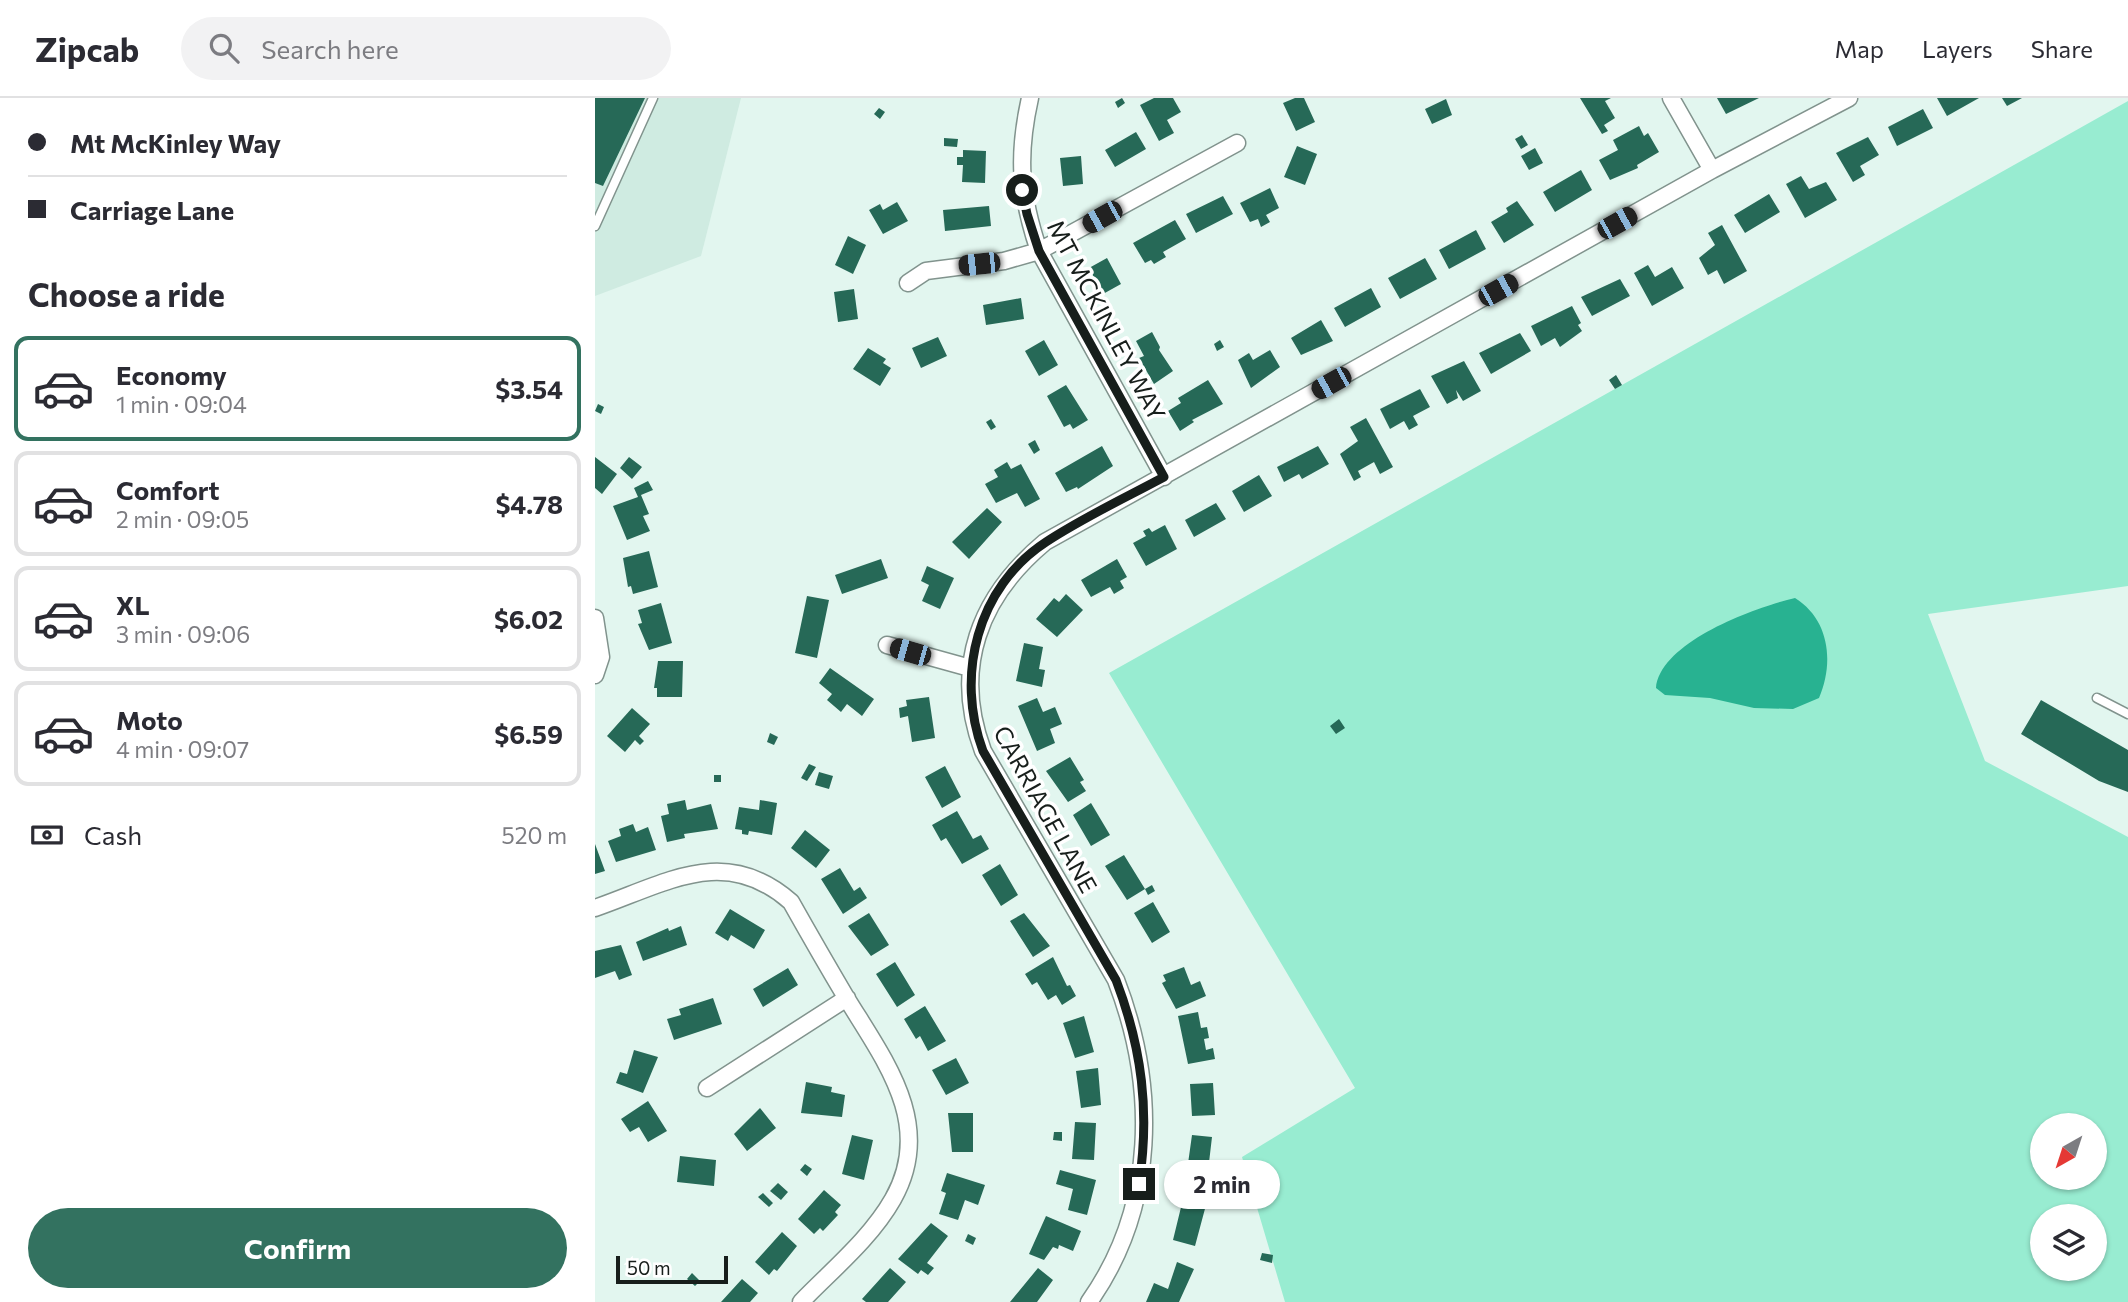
<!DOCTYPE html>
<html lang="en">
<head>
<meta charset="utf-8">
<style>
  body { margin:0; font-family:Commissioner,sans-serif; background:#f2f2f3; color:#2b2b33; height:100vh; display:flex; flex-direction:column; font-size:26px; white-space:nowrap }
  * { box-sizing:border-box; margin:0 }
  p { font-size:23px; color:#7c7c81 }
  .icon { flex:none; width:38px; height:38px; fill:none; stroke:currentColor; stroke-width:2; stroke-linecap:round; stroke-linejoin:round }
  .map { position:relative; flex:1; overflow:hidden }
  .details { display:flex; flex-direction:column; background:#fff; width:595px }
  .details>* { flex:none }
  .top-card { display:grid; align-content:center; height:154px; padding:0 28px; background:#fff }
  .needle { width:46px; rotate:219deg }
  .tools { position:absolute; left:1435px; top:1015px; display:grid; gap:14px }
  .tools a { display:grid; place-items:center; width:77px; height:77px; border-radius:50%; background:#fff; box-shadow:0 2px 5px #0004; font-size:35px }
  .scale { position:absolute; left:21px; bottom:18px; width:112px; box-sizing:border-box; padding-left:7px; border:4px solid #171e1b; border-top:0; font-size:19px; line-height:24px; white-space:nowrap; color:#171e1b; -webkit-text-stroke:5px #fff; paint-order:stroke }
  .end { position:absolute; width:32px; height:32px; margin:-16px; border:9px solid #171e1b; background:#fff; box-shadow:0 0 0 4px #fff }
  .from { border-radius:50% }
  .bubble { position:absolute; height:49px; border-radius:24px; background:#fff; box-shadow:0 2px 5px #0004; font-size:23px; font-weight:700; line-height:49px; text-align:center }
  .car { position:absolute; width:21px; height:42px; margin:-21px -10px; border-radius:9px; box-shadow:0 0 5px 2px #0007; background:linear-gradient(#222 24%,#8ab4d8 0 40%,#222 0 76%,#8ab4d8 0 86%,#222 0) }
  .top-card b { display:flex; align-items:center; gap:24px; height:66px; font-size:26px }
  .top-card b+b { border-top:2px solid #e1e1e2 }
  .top-card i { width:18px; height:18px; background:#2b2b33 }
  ul { padding:0; list-style:none }
  li { display:flex; align-items:center; gap:21px; height:105px; margin:0 14px 10px; padding:0 14px; border:4px solid #e1e1e2; border-radius:14px }
  li div { flex:1 }
  li b { display:block; font-size:26px }
  li em { font-style:normal; font-weight:700 }
  li.active { border-color:#337260 }
  li>.icon { width:63px; height:63px; stroke-width:1.5 }
  h2 { padding:0 28px; font-size:32px; line-height:84px }
  .pay { display:flex; align-items:center; gap:18px; height:77px; padding:0 28px; font-size:26px }
  .pay p { margin-inline-start:auto }
  .button { display:flex; gap:14px; margin-top:auto; padding:14px 28px }
  .button a { flex:1; height:80px; border-radius:42px; background:#337260; color:#fff; font-size:28px; font-weight:700; line-height:80px; text-align:center }
  header { display:flex; align-items:center; gap:42px; box-sizing:border-box; height:98px; padding:0 35px; background:#fff; border-bottom:2px solid #e1e1e2 }
  header strong { font-size:33px }
  nav { display:flex; gap:38px; margin-inline-start:auto; font-size:24px }
  .search { width:490px; height:63px; background:#f2f2f3; display:flex; align-items:center; gap:18px; box-sizing:border-box; padding:0 24px; border-radius:38px; color:#7c7c81; font-size:26px }
  main { display:flex; flex:1; min-height:0 }
  .map>svg:first-child { display:block }
</style>
</head>
<body>
<header>
<strong>Zipcab</strong>
<div class="search"><svg class="icon" aria-label="search" viewBox="0 0 24 24"><circle cx="10" cy="10" r="6"/><path d="M15 15l6 6"/></svg>Search here</div>
<nav><a>Map</a><a>Layers</a><a>Share</a></nav>
</header>
<main>
<section class="details">
<div class="top-card">
<b><i class="from"></i>Mt McKinley Way</b>
<b><i></i>Carriage Lane</b>
</div>
<h2>Choose a ride</h2>
<ul>
<li class="active"><svg class="icon" aria-label="car" viewBox="0 0 24 24"><path d="M5 17H2v-5l4-1 3-4h7l3 4 3 1v5h-3M9 17h6M6 11h13"/><circle cx="7" cy="17" r="2"/><circle cx="17" cy="17" r="2"/></svg><div><b>Economy</b><p>1 min · 09:04</p></div><em>$3.54</em></li>
<li><svg class="icon" aria-label="car" viewBox="0 0 24 24"><path d="M5 17H2v-5l4-1 3-4h7l3 4 3 1v5h-3M9 17h6M6 11h13"/><circle cx="7" cy="17" r="2"/><circle cx="17" cy="17" r="2"/></svg><div><b>Comfort</b><p>2 min · 09:05</p></div><em>$4.78</em></li>
<li><svg class="icon" aria-label="car" viewBox="0 0 24 24"><path d="M5 17H2v-5l4-1 3-4h7l3 4 3 1v5h-3M9 17h6M6 11h13"/><circle cx="7" cy="17" r="2"/><circle cx="17" cy="17" r="2"/></svg><div><b>XL</b><p>3 min · 09:06</p></div><em>$6.02</em></li>
<li><svg class="icon" aria-label="car" viewBox="0 0 24 24"><path d="M5 17H2v-5l4-1 3-4h7l3 4 3 1v5h-3M9 17h6M6 11h13"/><circle cx="7" cy="17" r="2"/><circle cx="17" cy="17" r="2"/></svg><div><b>Moto</b><p>4 min · 09:07</p></div><em>$6.59</em></li>
</ul>
<div class="pay"><svg class="icon" aria-label="cash" viewBox="0 0 24 24"><path d="M3 7h18v10H3z"/><circle cx="12" cy="12" r="2"/></svg>Cash<p>520 m</p></div>
<div class="button"><a>Confirm</a></div>
</section>
<div class="map">
<svg width="1533" height="1204" viewBox="0 0 1533 1204">
  <rect width="100%" height="100%" fill="#e2f6ef"/>
  <path fill="#cfebe1" d="M0,0H146L106,158L0,198Z"/>
  <path fill="#98ecd1" fill-rule="evenodd" d="M1533,3V488L1333,516L1390,663L1533,739V1204H690L647,1059L760,990L514,575ZM1447,1027H1500V1080H1447ZM1447,1118H1500V1171H1447Z"/>
  <path fill="#28b291" d="M1200,500C1235,522 1239,565 1224,600L1198,611L1159,610L1115,600L1070,597L1061,590C1065,544 1160,509 1200,500Z"/>
  <path fill="#266957" d="M0,0H50L8,88L0,85Z
    M527,0L530,5L523,10L520,4Z
    M559,0H578L586,14L572,22L579,35L564,43L545,7Z
    M700,0H709L720,24L701,33L688,5Z
    M985,0H1016L1010,3L1020,20L1009,27L1013,33L1007,36Z
    M1122,0H1164L1131,16Z
    M1342,0H1384L1352,18Z
    M1407,0H1427L1412,8Z
    M851,1L857,17L837,26L830,11Z
    M284,10L290,14L285,21L279,16Z
    M1328,11L1338,30L1302,48L1293,29Z
    M1044,28L1049,38L1053,35L1064,54L1042,67L1043,70L1015,82L1004,62L1023,52L1018,42Z
    M541,34L551,51L520,69L510,52Z
    M927,37L933,47L926,51L920,41Z
    M1273,39L1284,57L1265,68L1270,77L1258,84L1241,55Z
    M349,40L363,41L362,49L349,48Z
    M702,48L722,56L710,87L689,79Z
    M940,50L948,65L934,72L926,58Z
    M368,52L391,53L390,85L367,84L368,67H362V59H368Z
    M486,58L488,86L468,88L465,60Z
    M986,72L997,92L960,114L948,94Z
    M1206,78L1214,91L1231,84L1242,102L1210,120L1191,86Z
    M675,90L684,110L671,117L675,124L666,129L663,121L655,124L645,105Z
    M1174,96L1185,114L1150,135L1139,117Z
    M628,98L638,116L601,135L591,116Z
    M922,103L939,127L909,145L896,124L913,114L911,110Z
    M302,104L313,123L288,136L274,112L285,106L288,112Z
    M394,108L396,128L350,133L348,112Z
    M580,122L591,141L568,154L571,159L559,166L556,162L550,165L538,145Z
    M1127,127L1152,173L1129,186L1122,172L1113,177L1104,160L1120,147L1113,135Z
    M881,132L891,151L854,171L844,152Z
    M253,138L271,147L258,176L240,167Z
    M512,160L526,186L508,196L494,170Z
    M830,160L842,181L805,201L793,180Z
    M1053,167L1060,179L1077,169L1089,190L1057,208L1039,175Z
    M1025,181L1035,198L997,218L986,199Z
    M776,190L786,209L750,229L739,210Z
    M259,191L263,221L243,224L239,194Z
    M426,200L429,221L391,227L388,207Z
    M977,208L986,225L983,227L987,233L965,249L960,240L946,248L936,228Z
    M726,222L738,243L706,257L696,240Z
    M557,234L565,249L564,252L578,273L559,286L544,260L549,258L541,243Z
    M925,235L936,253L896,276L884,255Z
    M343,239L352,258L326,270L317,250Z
    M449,242L463,267L444,278L430,253Z
    M625,242L629,249L622,253L619,246Z
    M273,250L291,261L288,265L296,270L285,288L258,271Z
    M675,252L685,269L656,290L643,262L654,255L658,262Z
    M869,263L886,293L868,303L861,292L863,300L852,306L836,278Z
    M1021,277L1027,287L1020,291L1014,282Z
    M613,282L628,306L597,322L599,324L585,333L573,313L586,305L583,300Z
    M471,287L493,322L478,331L475,326L469,329L452,298Z
    M825,291L835,309L818,318L823,327L814,332L809,323L795,331L785,311Z
    M3,306L9,309L6,316L0,313Z
    M771,320L798,369L785,376L779,364L763,373L766,379L759,383L745,356L763,343L755,329Z
    M396,321L401,329L396,332L391,324Z
    M440,342L445,352L439,356L433,346Z
    M507,348L518,368L483,391L482,389L471,394L460,375Z
    M723,348L734,366L707,381L704,376L689,384L682,369Z
    M0,359L22,376L7,396L0,390Z
    M34,359L47,369L37,381L25,370Z
    M412,364L416,371L426,366L445,401L430,409L422,395L401,405L390,386L403,379L399,372Z
    M664,377L677,398L649,414L637,393Z
    M53,383L58,392L46,397L54,416L48,418L55,433L32,442L18,408L43,399L39,390Z
    M621,405L631,421L599,439L590,422Z
    M392,410L407,424L374,461L357,444Z
    M570,427L582,451L551,468L538,445L551,438L548,433L554,430L557,434Z
    M54,453L63,489L38,496L36,488L33,489L28,460Z
    M286,461L293,480L247,496L240,477Z
    M522,461L532,479L525,483L529,490L519,496L515,489L496,499L486,482Z
    M332,468L359,480L345,511L327,503L334,487L326,483Z
    M471,496L488,512L462,539L441,521L459,500L464,504Z
    M212,498L234,502L222,560L200,555Z
    M66,505L77,545L54,552L43,526L47,525L43,512Z
    M429,545L448,549L444,571L450,572L447,589L421,583Z
    M63,563H88L87,599H62V590H59Z
    M235,570L279,601L267,618L252,606L246,614L232,602L237,596L224,585Z
    M334,599L340,640L317,644L313,618L305,620L304,610L312,608L311,602Z
    M442,600L448,614L460,609L467,626L455,631L460,645L442,653L423,608Z
    M1446,602L1533,652V694L1504,683L1426,636Z
    M37,610L55,626L44,638L49,643L45,647L40,642L30,654L12,638Z
    M744,621L750,630L741,636L735,628Z
    M175,635L183,639L179,647L172,644Z
    M475,659L489,682L485,684L491,693L473,704L451,673Z
    M214,666L221,669L212,683L206,680Z
    M350,668L366,699L347,710L330,679Z
    M224,674L238,678L234,691L220,687Z
    M119,677H126V684H119Z
    M90,702L92,712L116,706L123,731L89,736L90,740L72,744L66,718L74,716L72,706Z
    M165,702L182,705L177,737L154,733L153,737L147,736V732L140,731L144,709L164,712Z
    M496,705L515,737L496,748L478,717Z
    M362,713L378,741L386,737L394,751L367,766L351,740L346,743L337,727Z
    M38,726L41,734L53,729L61,752L21,764L13,743L26,738L24,731Z
    M210,732L235,752L221,770L196,750Z
    M0,746L10,773L0,776Z
    M529,757L550,791L532,802L510,768Z
    M405,766L423,797L406,808L387,777Z
    M245,770L259,793L265,789L272,800L248,816L226,781Z
    M557,787L560,793L553,797L550,791Z
    M558,804L575,834L557,845L539,815Z
    M135,811L170,832L159,851L136,837L133,843L120,835Z
    M274,815L294,847L276,858L253,828Z
    M429,815L455,848L438,859L415,823Z
    M86,828L92,847L48,863L41,844L73,830L74,833Z
    M26,847L37,877L24,882L20,873L0,880V853Z
    M458,859L472,888L475,887L481,898L467,907L461,897L453,902L442,884L437,887L430,876Z
    M300,864L320,897L302,909L281,876Z
    M589,869L596,887L605,883L611,898L581,911L567,885L571,883L568,877Z
    M193,870L203,887L168,909L158,891Z
    M118,900L127,926L79,942L72,921L86,917L84,911Z
    M330,908L351,943L333,953L325,938L321,941L309,921Z
    M603,914L606,930L612,929L614,940L609,941L611,952L618,950L620,961L593,966L583,918Z
    M489,918L499,954L480,960L468,925Z
    M39,952L63,959L48,995L21,985L25,974L32,976Z
    M361,960L374,985L351,997L337,972Z
    M503,970L506,1007L486,1010L481,973Z
    M211,984L237,989L236,994L250,997L247,1019L206,1015Z
    M618,985L620,1017L597,1018L595,986Z
    M53,1003L72,1033L53,1044L44,1029L35,1034L26,1021Z
    M165,1010L181,1030L152,1053L139,1036Z
    M353,1015H378V1054H357Z
    M480,1024L501,1025L499,1062L477,1061Z
    M459,1034H467V1043L458,1042Z
    M257,1037L278,1042L269,1082L247,1076Z
    M597,1037L617,1039L611,1090L590,1087Z
    M85,1058L121,1062L119,1088L82,1084Z
    M210,1066L217,1071L212,1078L205,1072Z
    M465,1072L501,1082L492,1117L473,1112L478,1091L461,1086Z
    M352,1075L390,1087L383,1107L370,1102L363,1122L344,1116L351,1095L346,1093Z
    M183,1085L193,1094L186,1102L175,1093Z
    M229,1092L246,1107L240,1114L243,1117L228,1133L225,1130L219,1136L203,1121Z
    M168,1095L178,1105L174,1109L163,1099Z
    M588,1101L611,1107L600,1148L578,1142Z
    M451,1118L486,1133L478,1153L464,1147L463,1151L458,1149L449,1162L434,1156Z
    M336,1125L353,1138L332,1165L339,1170L333,1177L326,1172L323,1176L303,1161Z
    M187,1134L202,1148L182,1173L179,1171L174,1177L160,1164Z
    M373,1136L381,1140L378,1147L370,1143Z
    M667,1155L678,1157L677,1165L665,1162Z
    M582,1164L599,1171L584,1204H551L559,1185L573,1191Z
    M295,1170L311,1184L293,1204H271L267,1201Z
    M443,1170L458,1182L442,1204H415Z
    M97,1175L105,1183L100,1188L92,1181Z
    M147,1181L163,1195L155,1204H126Z"/>
  <g fill="none" stroke-linecap="round" stroke-linejoin="round">
    <defs>
      <path id="lane" d="M0,128L58,0
        M1502,600L1533,616"/>
      <path id="street" d="M435,0C422,58 425,97 444,153L569,379
        M1076,0L1117,72
        M313,185L331,173L409,163L444,153L642,45
        M0,520L6,559L0,577
        M292,547L375,570
        M0,810C72,785 130,746 196,804C214,836 233,869 252,901C290,963 340,1027 298,1101C276,1140 237,1172 206,1204
        M112,990L252,900
        M494,1204C562,1108 562,988 521,882L388,653C357,570 384,499 450,444L1117,72L1254,0"/>
    </defs>
    <use href="#lane" stroke="#81938d" stroke-width="11"/>
    <use href="#street" stroke="#81938d" stroke-width="19"/>
    <use href="#lane" stroke="#fff" stroke-width="8"/>
    <use href="#street" stroke="#fff" stroke-width="16"/>
  </g>
  <g fill="none" stroke-linecap="round" stroke-linejoin="round">
    <path stroke="#171e1b" stroke-width="9" d="M427,92L432,116L444,153L569,379C530,400 489,419 451,444C382,489 360,578 388,653L521,882C547,950 555,1014 544,1086"/>
  </g>
  <g text-anchor="middle" dominant-baseline="central" stroke-width="7" stroke-linejoin="round" paint-order="stroke">
    <g font-size="24" fill="#171e1b" stroke="#fff">
      <text transform="translate(512 222) rotate(62)">MT MCKINLEY WAY</text>
      <text transform="translate(451 711) rotate(61)">CARRIAGE LANE</text>
    </g>
  </g>
</svg>
<div class="tools">
<a><svg class="needle" viewBox="-14 -14 28 28"><path d="M0-13l5 13h-10z" fill="#e53935"/><path d="M0 13l5-13h-10z" fill="#7c7c81"/></svg></a>
<a><svg class="icon" aria-label="layers" viewBox="0 0 24 24"><path d="M12 4l9 5-9 5-9-5zM3 14l9 5 9-5"/></svg></a>
</div>
<div class="scale">50 m</div>
<i class="end from" style="left:427px;top:92px"></i>
<i class="end" style="left:544px;top:1086px"></i>
<div class="bubble" style="left:569px;top:1062px;width:116px">2 min</div>
<i class="car" style="left:507px;top:119px;rotate:241deg"></i>
<i class="car" style="left:1022px;top:125px;rotate:61deg"></i>
<i class="car" style="left:384px;top:166px;rotate:264deg"></i>
<i class="car" style="left:903px;top:192px;rotate:61deg"></i>
<i class="car" style="left:736px;top:285px;rotate:241deg"></i>
<i class="car" style="left:315px;top:554px;rotate:286deg"></i>
</div>
</main>
</body>
</html>
